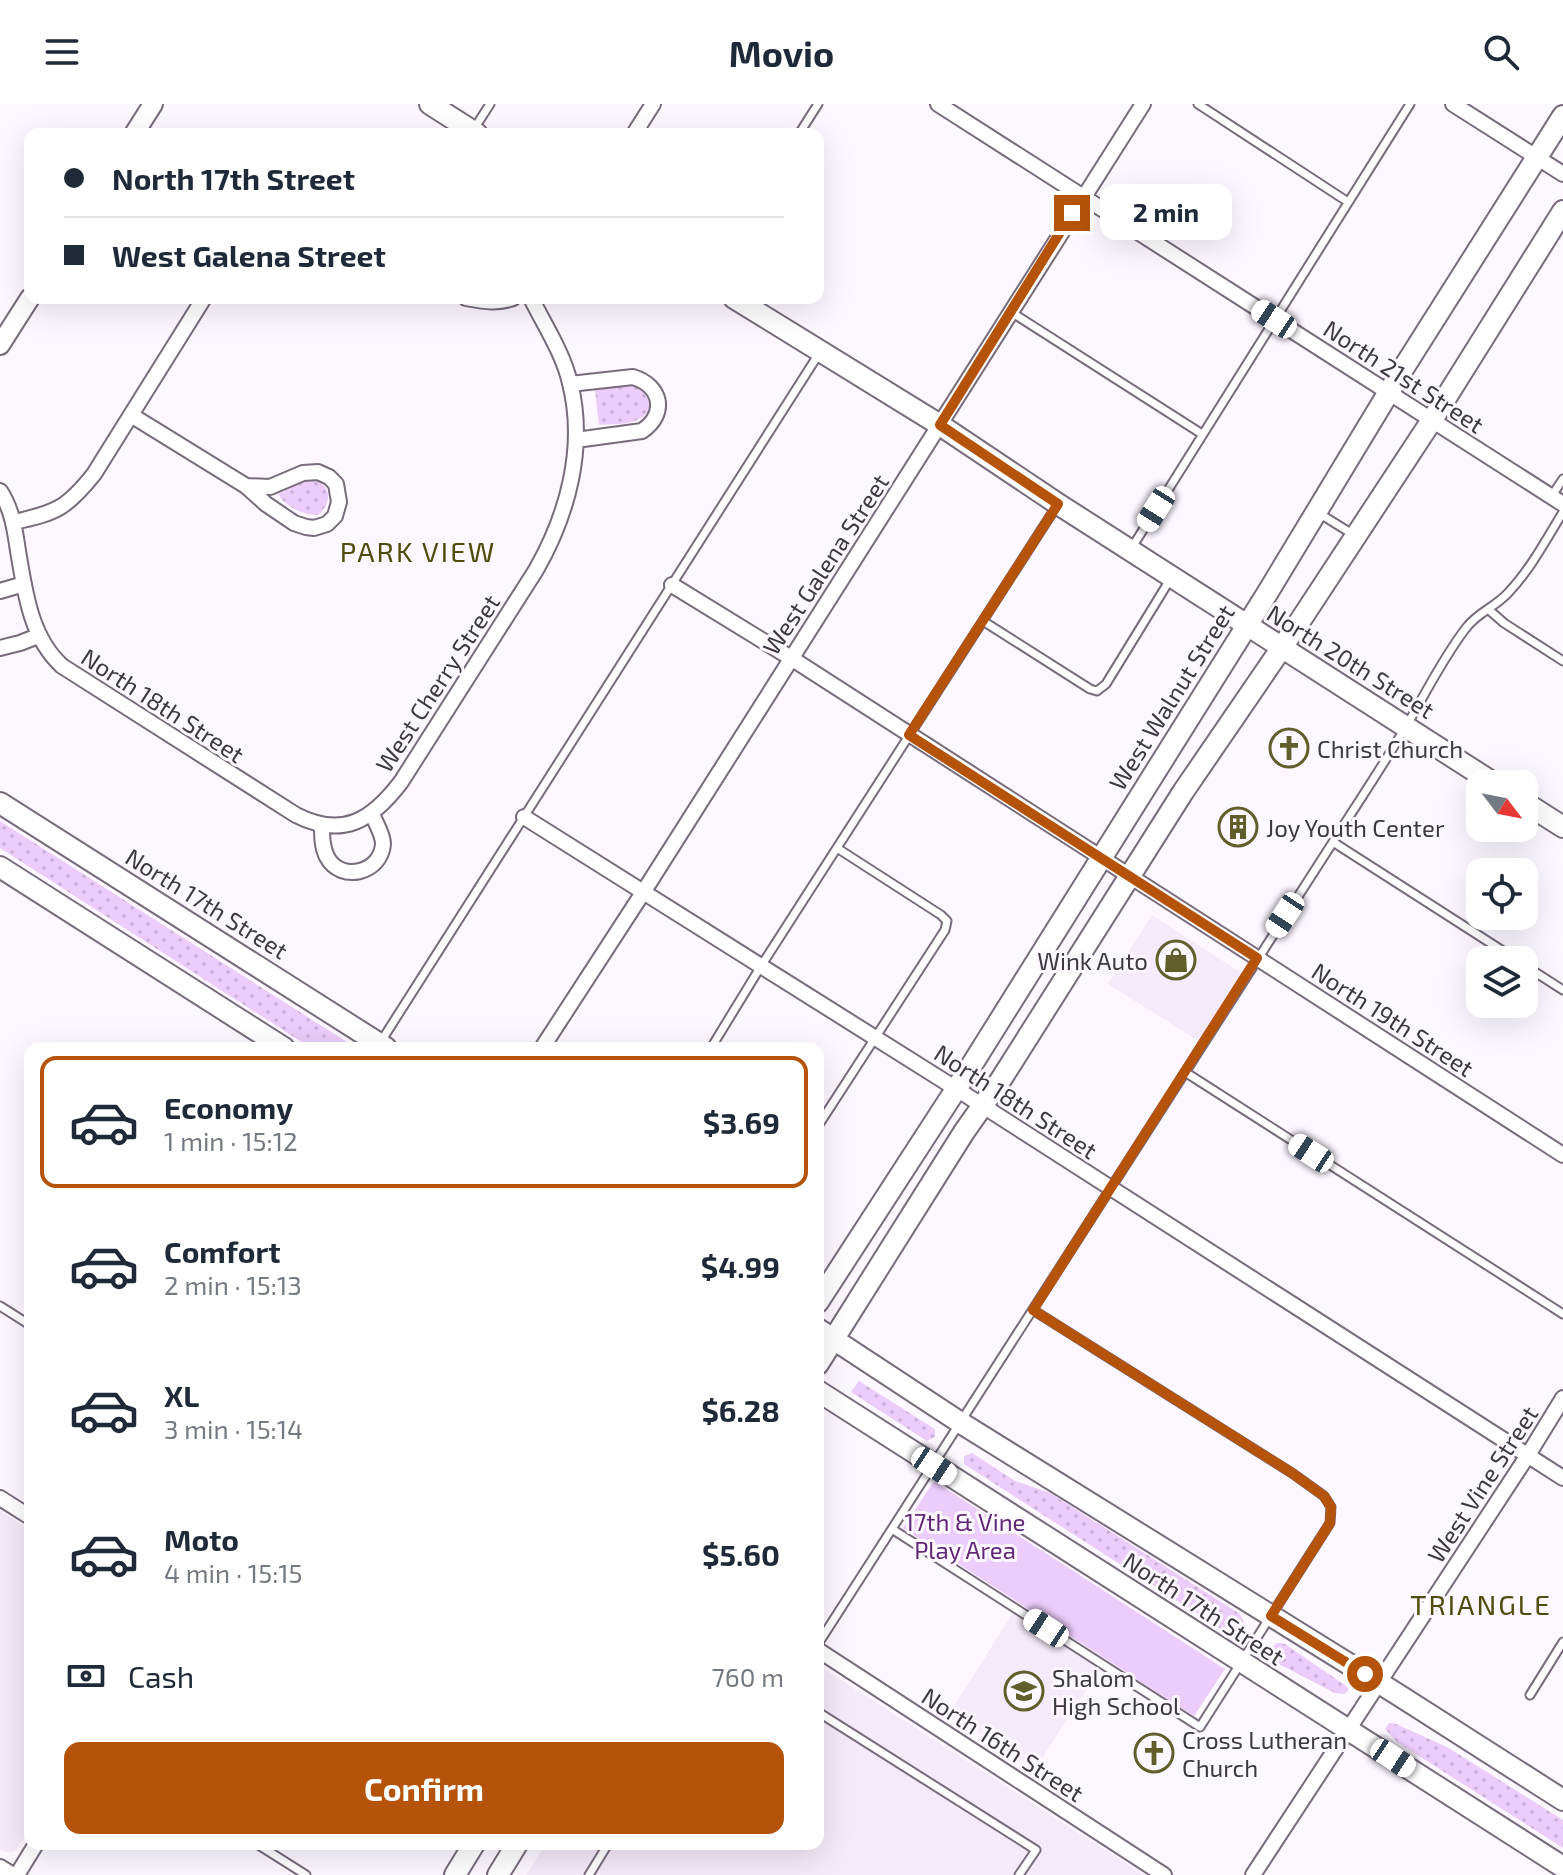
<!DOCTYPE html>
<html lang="en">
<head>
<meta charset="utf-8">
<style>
  body { margin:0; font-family:"Exo 2",sans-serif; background:#f6f6f7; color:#1f2937; height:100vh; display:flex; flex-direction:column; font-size:30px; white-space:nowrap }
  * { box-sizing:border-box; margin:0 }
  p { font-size:26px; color:#747a83 }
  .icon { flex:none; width:44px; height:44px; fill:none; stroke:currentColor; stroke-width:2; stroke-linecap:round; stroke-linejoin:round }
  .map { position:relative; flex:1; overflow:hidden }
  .panel { position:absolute; left:24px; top:938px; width:800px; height:808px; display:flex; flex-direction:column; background:#fff; border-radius:16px; box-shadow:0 8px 32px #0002 }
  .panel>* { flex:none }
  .top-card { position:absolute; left:24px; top:24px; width:800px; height:176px; border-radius:16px; box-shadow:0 8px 32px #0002; display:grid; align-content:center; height:176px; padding:0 40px; background:#fff }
  .needle { width:52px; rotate:122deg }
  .tools { position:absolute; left:1466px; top:666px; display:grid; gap:16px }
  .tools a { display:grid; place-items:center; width:72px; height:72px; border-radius:16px; background:#fff; box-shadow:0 8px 32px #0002; font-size:40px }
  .end { position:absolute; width:36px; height:36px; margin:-18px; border:10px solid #b45309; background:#fff; box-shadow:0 0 0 4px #fff }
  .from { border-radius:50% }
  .bubble { position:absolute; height:56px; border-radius:16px; background:#fff; box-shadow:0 8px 32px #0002; font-size:26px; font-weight:700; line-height:56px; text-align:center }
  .car { position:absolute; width:24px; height:48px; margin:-24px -12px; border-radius:10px; box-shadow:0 0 6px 2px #0007; background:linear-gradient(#fff 24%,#345 0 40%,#fff 0 76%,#345 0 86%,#fff 0) }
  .top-card b { display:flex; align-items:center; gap:28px; height:76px; font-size:30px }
  .top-card b+b { border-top:2px solid #e0e1e3 }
  .top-card i { width:20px; height:20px; background:#1f2937 }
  ul { padding:14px 0 0; list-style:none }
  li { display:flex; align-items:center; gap:24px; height:132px; margin:0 16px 12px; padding:0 24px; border:4px solid transparent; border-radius:16px }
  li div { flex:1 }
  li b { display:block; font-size:30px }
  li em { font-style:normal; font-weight:700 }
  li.current { border-color:#b45309 }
  li>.icon { width:72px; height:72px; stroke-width:1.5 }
  .pay { display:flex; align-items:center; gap:20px; height:88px; padding:0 40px; font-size:30px }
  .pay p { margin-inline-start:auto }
  .action { display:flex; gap:16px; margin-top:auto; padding:16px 40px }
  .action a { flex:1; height:92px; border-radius:16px; background:#b45309; color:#fff; font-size:32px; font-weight:700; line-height:92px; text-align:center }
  header { display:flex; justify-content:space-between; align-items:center; height:104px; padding:0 40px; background:#fff; font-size:36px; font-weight:700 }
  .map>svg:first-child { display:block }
</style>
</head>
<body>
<header><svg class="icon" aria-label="menu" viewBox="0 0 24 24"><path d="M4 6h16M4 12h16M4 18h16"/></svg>Movio<svg class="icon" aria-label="search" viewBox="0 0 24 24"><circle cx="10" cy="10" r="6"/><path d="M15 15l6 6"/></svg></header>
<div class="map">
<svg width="1563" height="1771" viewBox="0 0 1563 1771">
  <defs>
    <pattern id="grass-dots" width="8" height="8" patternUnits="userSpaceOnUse" patternTransform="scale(2)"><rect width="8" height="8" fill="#ecccfa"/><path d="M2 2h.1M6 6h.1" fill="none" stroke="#cbb0d8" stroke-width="1.8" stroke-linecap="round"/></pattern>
  </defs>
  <rect width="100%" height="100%" fill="#fdf7ff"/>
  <path fill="#f4eaf9" d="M1152,811L1243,870L1200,938L1108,880Z
    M0,1407L30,1426V1725L17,1745L13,1748H6L0,1746Z
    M1013,1509L1100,1565L1035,1665L949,1610Z
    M818,1561L1144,1771H526L546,1740H818Z"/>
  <path fill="url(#grass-dots)" d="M629,281C648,284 659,307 637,316C627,321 611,320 599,321L595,286Z
    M309,376C331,377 334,398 318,411C303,411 286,403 278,390Z
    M0,717L347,938L352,944H311L0,744Z
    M859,1277L935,1325V1333L927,1337L851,1288Z
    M972,1349L1015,1377L1050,1389L1240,1510C1245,1519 1245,1523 1238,1531L1227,1529L964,1360V1352Z
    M1277,1539L1285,1540L1349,1584L1345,1590L1335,1589L1273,1557L1269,1551L1271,1544Z
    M1389,1619L1396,1620L1447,1643L1563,1716V1744L1397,1638L1385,1625Z"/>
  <path fill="#ecccfa" d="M934,1377L1225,1565L1194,1612L903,1424Z"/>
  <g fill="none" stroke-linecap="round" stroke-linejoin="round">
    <defs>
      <path id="service" d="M1198,0L1348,98
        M474,25L490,0
        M799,30L818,0
        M1011,208L1202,330
        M1551,393L1563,375
        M1317,408L1354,431
        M1131,445L1410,0
        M1488,505L1504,519L1563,557
        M983,517L1090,585L1097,587L1106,580L1171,474
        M1333,738L1517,856
        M1524,861L1563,886
        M380,939L820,248
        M711,944L761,862L1056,403
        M1185,968L1563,1210
        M818,1022L945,826L947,817L941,811L837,744
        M0,1202L30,1221
        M892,1425L1200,1623L1330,1419L1331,1403L1324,1392L1292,1369L1033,1206
        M818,1540L1333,738C1357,700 1382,663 1405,624C1425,591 1442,555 1466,524C1478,508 1494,504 1508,489C1530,466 1546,436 1563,408
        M1530,1591L1563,1538
        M818,1608L1036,1746L1019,1771
        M257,1740L306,1771
        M589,1771L608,1740"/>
      <path id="minor" d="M938,0L1563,400
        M1453,0L1563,70
        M634,30L653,0
        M466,194C483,197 497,200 513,194
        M570,280L633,273C662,282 667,310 642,327L576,336
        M131,311L246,382L266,400L294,419L306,423L314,424L327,420L335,412L339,398L336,380L329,373L318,368L303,369L270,383L246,382
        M0,387C12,405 15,426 18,447C25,487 30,533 62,562L296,711C343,735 372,716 401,678L536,466C568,410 586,343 570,279C563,249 545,222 531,194
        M14,418C56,409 67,404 94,370L204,194
        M672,481L791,554L1563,1051
        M0,487L24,480
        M0,544L20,539L38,532
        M524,713L955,984L1563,1374
        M322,721C322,732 322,743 327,753C341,779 381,769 383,740C383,730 376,720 372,710
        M542,944L644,787L1143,0
        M0,1394L30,1413
        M818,1546L1164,1771
        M0,1763L13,1771
        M17,1771L36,1740
        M1253,1771L1528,1351L1563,1294"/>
      <path id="tertiary" d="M134,30L153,0
        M0,241L30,194"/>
      <path id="secondary" d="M430,0L477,30
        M734,194L940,321L1058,400L1495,680
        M1524,698L1563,723
        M0,699L386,944
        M0,763L284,944
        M818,1198L973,959L1268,488L1401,268L1563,12
        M818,1225L961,1319L1397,1590L1563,1696
        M818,1260L964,1028L1000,977L1183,688L1300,517L1432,316L1563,107
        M818,1287L1563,1763
        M455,1771L474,1740
        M498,1771L517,1740"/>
    </defs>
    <use href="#service" stroke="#776b7c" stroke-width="11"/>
    <use href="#minor" stroke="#776b7c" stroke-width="18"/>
    <use href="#tertiary" stroke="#776b7c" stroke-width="22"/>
    <use href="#secondary" stroke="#776b7c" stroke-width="24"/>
    <use href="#service" stroke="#fff" stroke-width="7"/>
    <use href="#minor" stroke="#fff" stroke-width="14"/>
    <use href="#tertiary" stroke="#fff" stroke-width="18"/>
    <use href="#secondary" stroke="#fff" stroke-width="20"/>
  </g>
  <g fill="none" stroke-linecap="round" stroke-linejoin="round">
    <path stroke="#b45309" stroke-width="10" d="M1072,109L940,321L1058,400L909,631L1257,854L1033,1206L1292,1369L1324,1392L1331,1403L1330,1419L1271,1512L1365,1570"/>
  </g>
  <defs>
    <symbol id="church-ring" viewBox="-11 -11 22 22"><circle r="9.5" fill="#fdf7ff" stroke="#625e2b" stroke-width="1.5"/><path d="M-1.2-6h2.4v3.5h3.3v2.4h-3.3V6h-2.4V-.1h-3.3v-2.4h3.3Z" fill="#625e2b"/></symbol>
    <symbol id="building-ring" viewBox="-11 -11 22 22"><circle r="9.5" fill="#fdf7ff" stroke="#625e2b" stroke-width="1.5"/><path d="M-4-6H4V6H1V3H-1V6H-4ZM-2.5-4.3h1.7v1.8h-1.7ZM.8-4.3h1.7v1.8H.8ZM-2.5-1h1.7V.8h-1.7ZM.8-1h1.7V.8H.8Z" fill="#625e2b"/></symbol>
    <symbol id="shop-ring" viewBox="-11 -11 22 22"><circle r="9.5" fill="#fdf7ff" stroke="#625e2b" stroke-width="1.5"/><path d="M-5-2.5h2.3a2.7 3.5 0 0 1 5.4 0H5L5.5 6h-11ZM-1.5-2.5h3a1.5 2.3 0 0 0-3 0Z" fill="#625e2b"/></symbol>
    <symbol id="school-ring" viewBox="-11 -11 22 22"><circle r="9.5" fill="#fdf7ff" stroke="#625e2b" stroke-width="1.5"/><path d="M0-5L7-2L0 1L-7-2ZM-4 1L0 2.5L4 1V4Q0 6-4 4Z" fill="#625e2b"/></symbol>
  </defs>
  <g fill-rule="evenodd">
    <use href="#church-ring" x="1267" y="622" width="44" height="44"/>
    <use href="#building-ring" x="1216" y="701" width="44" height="44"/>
    <use href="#shop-ring" x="1154" y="834" width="44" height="44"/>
    <use href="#school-ring" x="1002" y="1565" width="44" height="44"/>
    <use href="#church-ring" x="1132" y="1627" width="44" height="44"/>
  </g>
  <g text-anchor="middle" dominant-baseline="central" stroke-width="6" stroke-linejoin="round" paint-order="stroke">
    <g font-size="24" fill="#3e3941" stroke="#fdf7ff">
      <text transform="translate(1404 272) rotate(33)">North 21st Street</text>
      <text transform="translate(825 460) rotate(-57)">West Galena Street</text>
      <text transform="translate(1351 557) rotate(32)">North 20th Street</text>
      <text transform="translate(437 579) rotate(-57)">West Cherry Street</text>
      <text transform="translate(1171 593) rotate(-58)">West Walnut Street</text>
      <text transform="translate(163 601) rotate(33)">North 18th Street</text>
      <text transform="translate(207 799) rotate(32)">North 17th Street</text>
      <text transform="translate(1393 915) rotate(33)">North 19th Street</text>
      <text transform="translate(1016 997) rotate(33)">North 18th Street</text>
      <text transform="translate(1482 1380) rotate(-57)">West Vine Street</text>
      <text transform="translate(1204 1504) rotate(33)">North 17th Street</text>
      <text transform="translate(1003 1640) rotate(33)">North 16th Street</text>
    </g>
    <g font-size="24" fill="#3e3941" stroke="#fdf7ff" text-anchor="start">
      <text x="1317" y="644">Christ Church</text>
      <text x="1266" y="723">Joy Youth Center</text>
      <text x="1148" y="856" text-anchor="end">Wink Auto</text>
      <text x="1052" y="1573">Shalom<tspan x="1052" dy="28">High School</tspan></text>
      <text x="1182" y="1635">Cross Lutheran<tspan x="1182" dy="28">Church</tspan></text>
    </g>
    <g font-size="24" fill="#622878" stroke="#fdf7ff">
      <text x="965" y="1417">17th &amp; Vine<tspan x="965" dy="28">Play Area</tspan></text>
    </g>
    <g font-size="28" letter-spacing="2" fill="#504c0c" stroke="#fdf7ff">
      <text x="418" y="447">PARK VIEW</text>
      <text x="1481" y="1500">TRIANGLE</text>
    </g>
  </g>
</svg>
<div class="tools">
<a><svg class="needle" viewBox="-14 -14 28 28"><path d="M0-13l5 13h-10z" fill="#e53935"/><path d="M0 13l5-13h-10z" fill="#747a83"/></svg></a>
<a><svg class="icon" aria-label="locate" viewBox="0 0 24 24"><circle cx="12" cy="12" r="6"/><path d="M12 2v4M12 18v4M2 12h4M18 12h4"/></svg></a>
<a><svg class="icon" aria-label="layers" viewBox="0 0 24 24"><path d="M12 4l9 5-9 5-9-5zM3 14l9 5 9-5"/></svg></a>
</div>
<i class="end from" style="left:1365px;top:1570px"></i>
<i class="end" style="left:1072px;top:109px"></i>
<div class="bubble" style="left:1100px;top:80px;width:132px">2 min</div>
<i class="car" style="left:1274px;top:215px;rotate:303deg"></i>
<i class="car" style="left:1156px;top:405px;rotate:212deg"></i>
<i class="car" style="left:1285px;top:811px;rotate:213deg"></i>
<i class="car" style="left:1311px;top:1049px;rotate:303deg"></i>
<i class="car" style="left:934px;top:1362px;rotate:123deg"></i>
<i class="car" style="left:1046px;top:1524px;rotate:303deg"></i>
<i class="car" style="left:1393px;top:1654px;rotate:123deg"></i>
<div class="top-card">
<b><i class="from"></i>North 17th Street</b>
<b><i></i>West Galena Street</b>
</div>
<section class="panel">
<ul>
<li class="current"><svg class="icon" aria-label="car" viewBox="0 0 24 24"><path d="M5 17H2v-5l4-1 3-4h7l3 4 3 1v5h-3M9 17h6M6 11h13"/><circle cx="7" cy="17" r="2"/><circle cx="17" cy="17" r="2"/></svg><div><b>Economy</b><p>1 min · 15:12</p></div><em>$3.69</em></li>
<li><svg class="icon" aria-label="car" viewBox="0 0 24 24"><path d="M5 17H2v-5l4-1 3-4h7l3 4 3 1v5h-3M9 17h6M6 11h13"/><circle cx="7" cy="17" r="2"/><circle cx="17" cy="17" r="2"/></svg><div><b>Comfort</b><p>2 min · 15:13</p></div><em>$4.99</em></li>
<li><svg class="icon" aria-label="car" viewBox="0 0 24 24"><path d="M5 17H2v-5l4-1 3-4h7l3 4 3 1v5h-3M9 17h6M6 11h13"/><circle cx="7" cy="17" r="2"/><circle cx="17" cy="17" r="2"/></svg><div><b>XL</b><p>3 min · 15:14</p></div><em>$6.28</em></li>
<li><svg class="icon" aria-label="car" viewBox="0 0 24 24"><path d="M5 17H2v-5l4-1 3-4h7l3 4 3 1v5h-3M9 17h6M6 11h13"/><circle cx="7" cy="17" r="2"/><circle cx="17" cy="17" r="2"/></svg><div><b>Moto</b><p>4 min · 15:15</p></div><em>$5.60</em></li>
</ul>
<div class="pay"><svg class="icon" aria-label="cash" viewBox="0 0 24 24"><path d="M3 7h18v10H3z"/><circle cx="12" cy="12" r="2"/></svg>Cash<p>760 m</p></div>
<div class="action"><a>Confirm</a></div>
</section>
</div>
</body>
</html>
